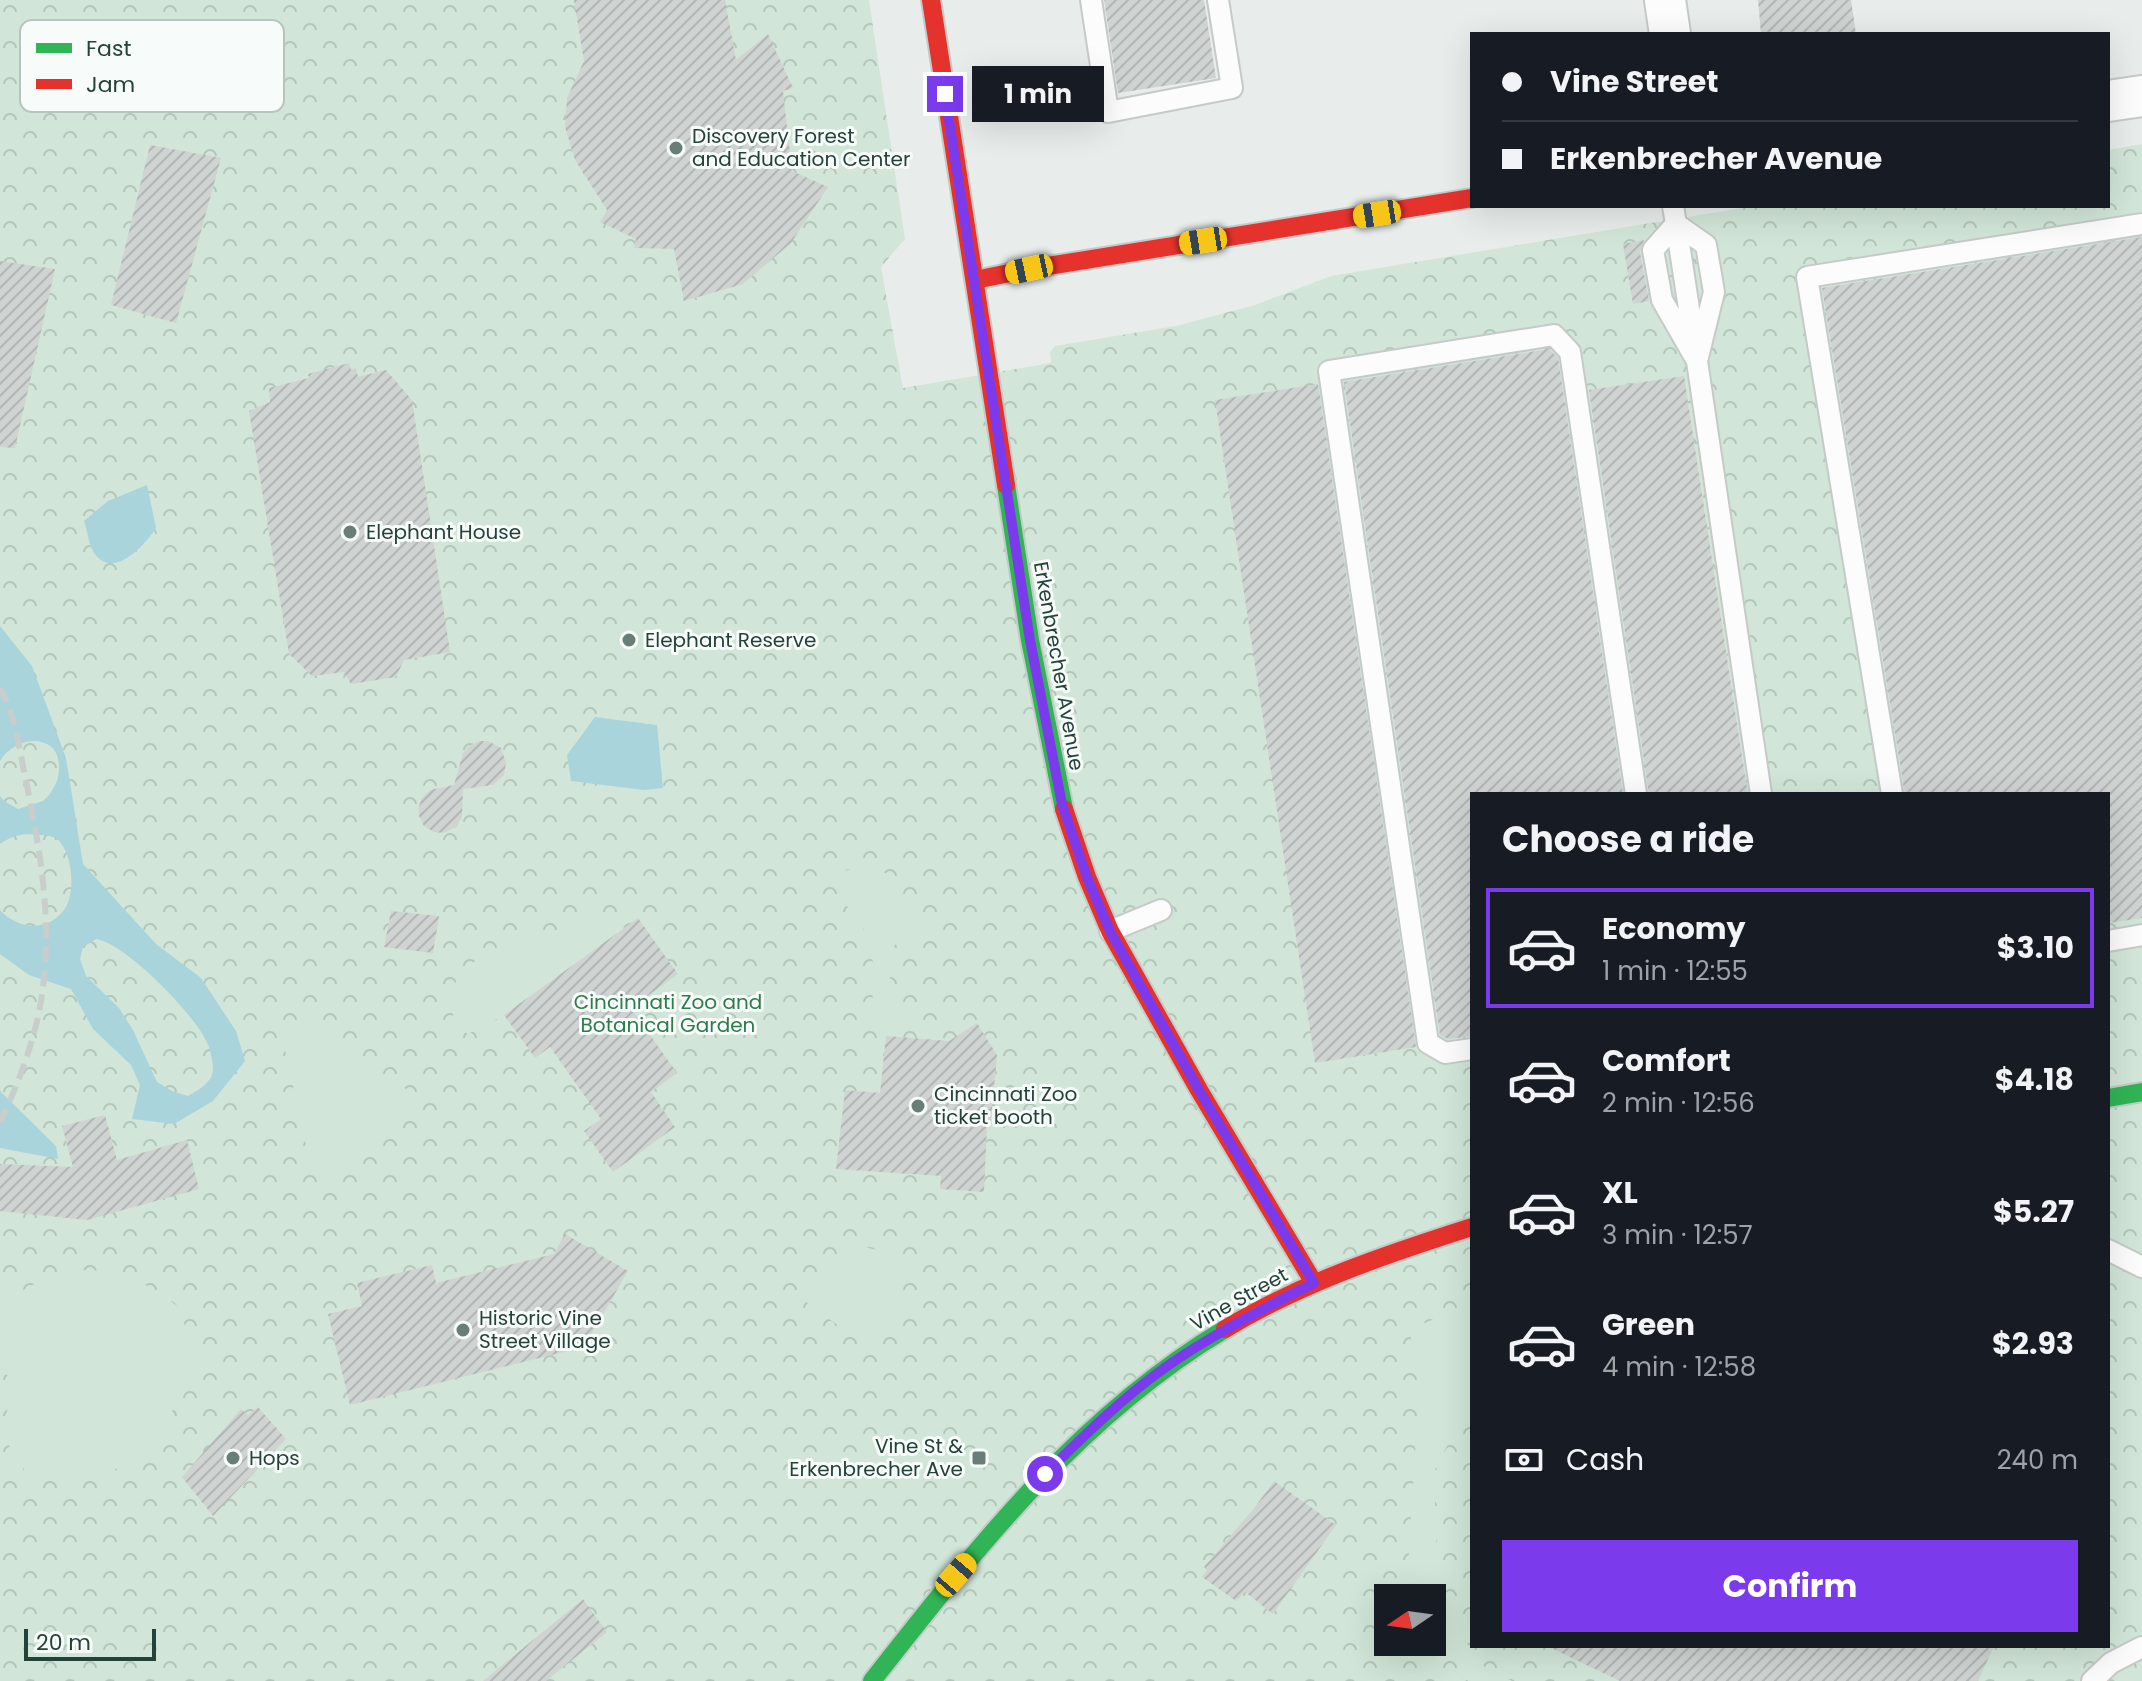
<!DOCTYPE html>
<html lang="en">
<head>
<meta charset="utf-8">
<style>
  body { margin:0; font-family:Poppins,sans-serif; background:#242831; color:#f1f3f6; height:100vh; display:flex; flex-direction:column; font-size:30px; white-space:nowrap }
  * { box-sizing:border-box; margin:0 }
  p { font-size:26px; color:#9ea1a6 }
  .icon { flex:none; width:44px; height:44px; fill:none; stroke:currentColor; stroke-width:2; stroke-linecap:round; stroke-linejoin:round }
  .map { position:relative; flex:1; overflow:hidden }
  .sheet { position:absolute; left:1470px; top:792px; width:640px; height:856px; display:flex; flex-direction:column; background:#171b24; border-radius:0px; box-shadow:0 8px 32px #0002 }
  .sheet>* { flex:none }
  .hud { position:absolute; left:1470px; top:32px; width:640px; height:176px; border-radius:0px; box-shadow:0 8px 32px #0002; display:grid; align-content:center; height:176px; padding:0 32px; background:#171b24 }
  .needle { width:52px; rotate:257deg }
  .buttons { position:absolute; left:1374px; top:1584px; display:grid; gap:16px }
  .buttons a { display:grid; place-items:center; width:72px; height:72px; border-radius:0px; background:#171b24; box-shadow:0 8px 32px #0002; font-size:40px }
  .scale { position:absolute; left:24px; bottom:20px; width:132px; box-sizing:border-box; padding-left:8px; border:4px solid #24423a; border-top:0; font-size:22px; line-height:28px; white-space:nowrap; color:#24423a; -webkit-text-stroke:6px #f7fbf9; paint-order:stroke }
  .end { position:absolute; width:36px; height:36px; margin:-18px; border:10px solid #7c3aed; background:#fff; box-shadow:0 0 0 4px #fff }
  .from { border-radius:50% }
  .bubble { position:absolute; height:56px; border-radius:0px; background:#171b24; box-shadow:0 8px 32px #0002; font-size:26px; font-weight:700; line-height:56px; text-align:center }
  .car { position:absolute; width:24px; height:48px; margin:-24px -12px; border-radius:10px; box-shadow:0 0 6px 2px #0007; background:linear-gradient(#f5c518 24%,#345 0 40%,#f5c518 0 76%,#345 0 86%,#f5c518 0) }
  .hud b { display:flex; align-items:center; gap:28px; height:76px; font-size:30px }
  .hud b+b { border-top:2px solid #363941 }
  .hud i { width:20px; height:20px; background:#f1f3f6 }
  ul { padding:0; list-style:none }
  li { display:flex; align-items:center; gap:24px; height:120px; margin:0 16px 12px; padding:0 16px; border:4px solid transparent; border-radius:0px }
  li div { flex:1 }
  li b { display:block; font-size:30px }
  li em { font-style:normal; font-weight:700 }
  li.active { border-color:#7c3aed }
  li>.icon { width:72px; height:72px; stroke-width:1.5 }
  h2 { padding:0 32px; font-size:36px; line-height:96px }
  .pay { display:flex; align-items:center; gap:20px; height:88px; padding:0 32px; font-size:30px }
  .pay p { margin-inline-start:auto }
  .action { display:flex; gap:16px; margin-top:auto; padding:16px 32px }
  .action a { flex:1; height:92px; border-radius:0px; background:#7c3aed; color:#fff; font-size:32px; font-weight:700; line-height:92px; text-align:center }
  .map>svg:first-child { display:block }
</style>
</head>
<body>
<div class="map">
<svg width="2142" height="1681" viewBox="0 0 2142 1681">
  <defs>
    <pattern id="park-crowns" width="20" height="18" patternUnits="userSpaceOnUse" patternTransform="scale(2)"><rect width="20" height="18" fill="#d1e6d8"/><path d="M2 6a3 3 0 1 1 6 0M12 15a3 3 0 1 1 6 0" fill="none" stroke="#b3c6ba"/></pattern>
    <pattern id="building-hatch" width="6" height="6" patternUnits="userSpaceOnUse" patternTransform="scale(2)"><rect width="6" height="6" fill="#cfd4d2"/><path d="M-1 1l2-2M0 6l6-6M5 7l2-2" fill="none" stroke="#b2b7b5"/></pattern>
  </defs>
  <rect width="100%" height="100%" fill="#e8edeb"/>
  <path fill="url(#park-crowns)" fill-rule="evenodd" d="M0,0H869L905,239L881,267L903,388L1051,363L1050,352L1055,346L1176,326L1255,305L1331,276L1754,206H2108V150L2142,144V1681H0ZM1472,794H2108V1646H1472ZM1388,1598H1432V1642H1388Z"/>
  <path fill="#d1e6d8" d="M865,863C872,867 882,870 888,875C900,885 920,917 918,932L891,947L885,963L895,992L913,1017L912,1023C899,1028 882,1022 871,1016L875,969L862,924L840,898L838,886L843,872Z
    M593,901L605,943L504,1015L468,1034C455,1026 453,1018 451,1004C447,972 493,946 519,940C539,935 560,937 579,927C589,923 590,911 593,901Z
    M301,1025H308L358,1065L404,1087L412,1097L334,1168L316,1167L308,1154L284,1045L285,1034Z
    M860,1247C881,1249 911,1257 893,1284L901,1310L898,1329C863,1352 830,1319 802,1299L800,1291L808,1281Z
    M76,1270L114,1271L154,1289L176,1305L198,1355L196,1377L153,1439L124,1464L100,1478L65,1482L42,1480L27,1474L8,1444L7,1411L15,1382L0,1369V1302L44,1279Z
    M1472,1302V1396L1434,1472L1438,1599L1481,1665L1512,1681H1468L1445,1634L1432,1625V1598H1406L1420,1373L1409,1330Z"/>
  <path fill="#a9d4db" fill-rule="evenodd" d="M147,485L156,528C144,547 108,585 91,547C88,539 87,529 84,521L108,501Z
    M0,626L32,666L66,758L83,864L156,944L201,978L236,1031L245,1061L213,1101L174,1124L132,1119L140,1085L131,1065L93,1029L71,989L29,975L0,954V910C17,929 47,933 64,910C76,894 73,854 58,840C54,836 46,835 41,835C24,833 14,834 0,844V796L4,801L18,809L46,800C50,793 57,784 58,777C67,732 17,732 0,761ZM96,939C124,942 198,1017 208,1045C211,1051 213,1063 213,1070C212,1083 198,1090 188,1096L172,1091L157,1082L133,1030L119,1008L86,976L80,959L83,947Z
    M595,717L657,725L663,788L644,790L571,781L567,755Z
    M0,1091L56,1146L58,1159L0,1148Z"/>
  <path fill="url(#building-hatch)" d="M574,0H725L736,60L768,34L793,88L783,91L792,171L828,187L791,243L743,284L684,301L674,249L634,248L636,239L600,222L607,210L575,160L565,127L567,98L584,61Z
    M1104,0H1204L1216,78L1118,93Z
    M1758,0H1851L1856,34H1761Z
    M150,145L221,158L176,323L111,305Z
    M2142,237V918L2108,923V794H1905L1822,288Z
    M1644,240L1640,252L1649,301L1633,304L1623,244Z
    M0,261L55,269L15,448L0,447Z
    M1549,349L1558,358L1623,794H1472V1036L1448,1039L1440,1035L1344,382Z
    M349,363L351,370L356,368L358,377L386,370L412,400L450,652L404,660L396,677L351,684L344,672L312,676L289,654L249,411L270,402L269,388L309,378L308,374Z
    M1684,376L1739,737L1748,794H1649L1589,390Z
    M1318,384L1416,1047L1315,1063L1215,400Z
    M479,741H488L501,748L506,763L504,775L493,785L463,789L462,817L456,827L444,833L434,832L424,826L419,816V806L422,798L430,790L454,785L463,753L469,746Z
    M391,911L439,916L433,953L384,947Z
    M638,918L678,974L631,1008L677,1073L651,1092L675,1127L613,1172L584,1131L601,1119L550,1047L535,1058L504,1015Z
    M977,1023L997,1055L991,1119L987,1126L984,1192L940,1189L941,1176L836,1169L845,1090L880,1093L886,1036L949,1041Z
    M105,1115L117,1160L187,1140L199,1189L87,1220L0,1211V1164L73,1167L62,1126Z
    M565,1234L628,1271L584,1347L350,1405L328,1314L362,1306L357,1283L432,1265L436,1283L554,1254Z
    M258,1407L286,1439L213,1516L182,1477L241,1409L248,1415Z
    M1274,1481L1336,1525L1273,1614L1245,1592L1236,1601L1202,1577L1207,1570L1204,1567L1255,1507Z
    M583,1599L607,1632L546,1681H483Z
    M1547,1646H1994L1978,1681H1620Z"/>
  <g fill="none" stroke-linecap="round" stroke-linejoin="round">
    <defs>
      <path id="lane" d="M1091,0L1108,112L1232,88L1218,0
        M1673,206L1676,224L1697,361L1714,292L1706,245L1676,224
        M1676,224L1653,250L1662,300L1697,361L1761,794
        M1892,794L1807,277L2142,224
        M1110,931L1161,910
        M2108,941L2142,935
        M1472,1049L1445,1053L1428,1043L1329,371L1554,335L1570,352L1636,794
        M2108,1250L2142,1267
        M2092,1681L2111,1663L2142,1647"/>
      <path id="street" d="M1665,0L1670,34
        M2108,101L2142,96"/>
      <path id="fast" d="M1006,485L1030,640L1064,809
        M2108,1098L2142,1092
        M872,1681C976,1549 1078,1417 1225,1329"/>
      <path id="jam" d="M931,0L1006,485
        M975,280L1029,269L1472,198
        M1064,809L1087,877L1110,931L1199,1090L1314,1283
        M1225,1329C1301,1283 1387,1254 1472,1227"/>
    </defs>
    <use href="#lane" stroke="#c5cac8" stroke-width="24"/>
    <use href="#street" stroke="#c5cac8" stroke-width="44"/>
    <use href="#fast" stroke="#c3cbc8" stroke-width="22"/>
    <use href="#jam" stroke="#c3cbc8" stroke-width="22"/>
    <use href="#lane" stroke="#fcfcfc" stroke-width="20"/>
    <use href="#street" stroke="#fcfcfc" stroke-width="40"/>
    <use href="#fast" stroke="#30b455" stroke-width="18"/>
    <use href="#jam" stroke="#e5322d" stroke-width="18"/>
    <path stroke="#c9cdcc" stroke-width="6" stroke-dasharray="16 8" stroke-linecap="butt" d="M0,688C15,713 19,748 25,776C40,848 53,921 42,994C36,1037 19,1083 0,1122"/>
  </g>
  <g fill="none" stroke-linecap="round" stroke-linejoin="round">
    <path stroke="#7c3aed" stroke-width="10" d="M945,94L1030,640L1062,804L1087,877L1110,931L1199,1090L1314,1283C1261,1310 1207,1337 1159,1372C1118,1402 1082,1438 1045,1474"/>
  </g>
  <g fill="#697e78" stroke="#f7fbf9" stroke-width="3">
    <circle cx="676" cy="148" r="8"/>
    <circle cx="350" cy="532" r="8"/>
    <circle cx="629" cy="640" r="8"/>
    <circle cx="918" cy="1106" r="8"/>
    <circle cx="463" cy="1330" r="8"/>
    <circle cx="233" cy="1458" r="8"/>
    <rect x="971" y="1450" width="16" height="16" rx="4"/>
  </g>
  <g text-anchor="middle" dominant-baseline="central" stroke-width="6" stroke-linejoin="round" paint-order="stroke">
    <g font-size="20" fill="#24423a" stroke="#f7fbf9" text-anchor="start">
      <text x="692" y="136">Discovery Forest<tspan x="692" dy="23">and Education Center</tspan></text>
      <text x="366" y="532">Elephant House</text>
      <text x="645" y="640">Elephant Reserve</text>
      <text x="934" y="1094">Cincinnati Zoo<tspan x="934" dy="23">ticket booth</tspan></text>
      <text x="479" y="1318">Historic Vine<tspan x="479" dy="23">Street Village</tspan></text>
      <text x="963" y="1446" text-anchor="end">Vine St &amp;<tspan x="963" dy="23">Erkenbrecher Ave</tspan></text>
      <text x="249" y="1458">Hops</text>
    </g>
    <g font-size="20" fill="#24423a" stroke="#f7fbf9">
      <text transform="translate(1059 666) rotate(80)">Erkenbrecher Avenue</text>
      <text transform="translate(1239 1299) rotate(-29)">Vine Street</text>
    </g>
    <g font-size="20" fill="#2d7a4b" stroke="#f7fbf9">
      <text x="668" y="1002">Cincinnati Zoo and<tspan x="668" dy="23">Botanical Garden</tspan></text>
    </g>
  </g>
  <rect x="20" y="20" width="264" height="92" rx="12" fill="#f7fbf9" stroke="#b8c4c0" stroke-width="2"/>
  <rect x="36" y="43" width="36" height="10" fill="#30b455"/>
  <rect x="36" y="79" width="36" height="10" fill="#e5322d"/>
  <g font-size="22" fill="#24423a">
    <text x="86" y="56">Fast</text>
    <text x="86" y="92">Jam</text>
  </g>
</svg>
<div class="buttons">
<a><svg class="needle" viewBox="-14 -14 28 28"><path d="M0-13l5 13h-10z" fill="#e53935"/><path d="M0 13l5-13h-10z" fill="#9ea1a6"/></svg></a>
</div>
<div class="scale">20 m</div>
<i class="end from" style="left:1045px;top:1474px"></i>
<i class="end" style="left:945px;top:94px"></i>
<div class="bubble" style="left:972px;top:66px;width:132px">1 min</div>
<i class="car" style="left:1377px;top:214px;rotate:261deg"></i>
<i class="car" style="left:1203px;top:241px;rotate:261deg"></i>
<i class="car" style="left:1029px;top:269px;rotate:258deg"></i>
<i class="car" style="left:956px;top:1575px;rotate:41deg"></i>
<div class="hud">
<b><i class="from"></i>Vine Street</b>
<b><i></i>Erkenbrecher Avenue</b>
</div>
<section class="sheet">
<h2>Choose a ride</h2>
<ul>
<li class="active"><svg class="icon" aria-label="car" viewBox="0 0 24 24"><path d="M5 17H2v-5l4-1 3-4h7l3 4 3 1v5h-3M9 17h6M6 11h13"/><circle cx="7" cy="17" r="2"/><circle cx="17" cy="17" r="2"/></svg><div><b>Economy</b><p>1 min · 12:55</p></div><em>$3.10</em></li>
<li><svg class="icon" aria-label="car" viewBox="0 0 24 24"><path d="M5 17H2v-5l4-1 3-4h7l3 4 3 1v5h-3M9 17h6M6 11h13"/><circle cx="7" cy="17" r="2"/><circle cx="17" cy="17" r="2"/></svg><div><b>Comfort</b><p>2 min · 12:56</p></div><em>$4.18</em></li>
<li><svg class="icon" aria-label="car" viewBox="0 0 24 24"><path d="M5 17H2v-5l4-1 3-4h7l3 4 3 1v5h-3M9 17h6M6 11h13"/><circle cx="7" cy="17" r="2"/><circle cx="17" cy="17" r="2"/></svg><div><b>XL</b><p>3 min · 12:57</p></div><em>$5.27</em></li>
<li><svg class="icon" aria-label="car" viewBox="0 0 24 24"><path d="M5 17H2v-5l4-1 3-4h7l3 4 3 1v5h-3M9 17h6M6 11h13"/><circle cx="7" cy="17" r="2"/><circle cx="17" cy="17" r="2"/></svg><div><b>Green</b><p>4 min · 12:58</p></div><em>$2.93</em></li>
</ul>
<div class="pay"><svg class="icon" aria-label="cash" viewBox="0 0 24 24"><path d="M3 7h18v10H3z"/><circle cx="12" cy="12" r="2"/></svg>Cash<p>240 m</p></div>
<div class="action"><a>Confirm</a></div>
</section>
</div>
</body>
</html>
